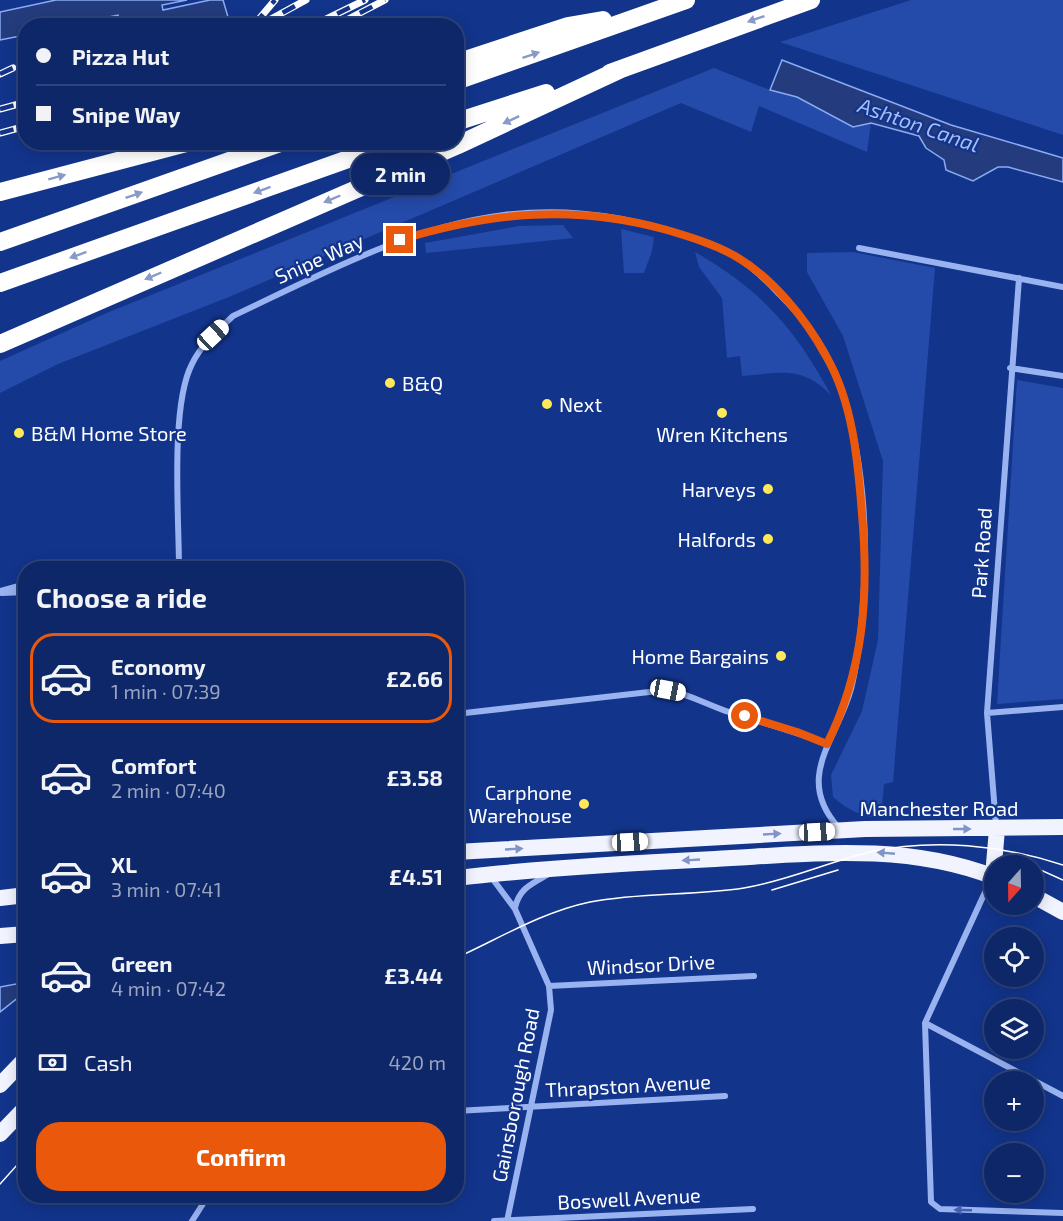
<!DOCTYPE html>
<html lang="en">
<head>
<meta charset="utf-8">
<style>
  body { margin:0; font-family:"Exo 2",sans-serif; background:#172f6e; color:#f1f3f6; height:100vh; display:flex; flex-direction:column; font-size:22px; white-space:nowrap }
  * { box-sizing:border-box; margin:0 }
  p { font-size:20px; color:#9ba5c0 }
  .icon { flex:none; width:33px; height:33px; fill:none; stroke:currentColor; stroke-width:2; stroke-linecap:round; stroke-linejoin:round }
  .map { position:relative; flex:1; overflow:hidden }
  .side { position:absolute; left:18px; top:561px; width:446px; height:642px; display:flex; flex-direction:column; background:#0e2768; border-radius:24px; box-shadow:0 3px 15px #0003,0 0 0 2px #2e447c }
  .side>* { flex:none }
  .hud { position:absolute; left:18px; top:18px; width:446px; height:132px; border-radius:24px; box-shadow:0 3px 15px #0003,0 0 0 2px #2e447c; display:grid; align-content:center; height:132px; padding:0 18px; background:#0e2768 }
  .needle { width:39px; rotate:200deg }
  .tools { position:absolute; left:984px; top:855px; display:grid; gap:12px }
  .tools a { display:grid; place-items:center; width:60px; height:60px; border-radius:50%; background:#0e2768; box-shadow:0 3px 15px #0003,0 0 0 2px #2e447c; font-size:30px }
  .end { position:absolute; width:27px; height:27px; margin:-14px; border:8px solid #ea580c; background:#fff; box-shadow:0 0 0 3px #fff }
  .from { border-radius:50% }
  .bubble { position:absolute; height:42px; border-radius:21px; background:#0e2768; box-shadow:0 3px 15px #0003,0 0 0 2px #2e447c; font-size:20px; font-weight:700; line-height:42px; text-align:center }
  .car { position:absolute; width:18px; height:36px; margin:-18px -9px; border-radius:8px; box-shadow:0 0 4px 2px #0007; background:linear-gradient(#fff 24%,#345 0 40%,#fff 0 76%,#345 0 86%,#fff 0) }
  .hud b { display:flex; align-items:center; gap:21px; height:57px; font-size:22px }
  .hud b+b { border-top:2px solid #2e447c }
  .hud i { width:15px; height:15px; background:#f1f3f6 }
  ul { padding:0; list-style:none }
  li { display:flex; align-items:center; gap:18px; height:90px; margin:0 12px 9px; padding:0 6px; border:3px solid transparent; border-radius:24px }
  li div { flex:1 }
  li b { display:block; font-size:22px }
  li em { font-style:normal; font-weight:700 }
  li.on { border-color:#ea580c }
  li>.icon { width:54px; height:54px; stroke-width:1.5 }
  h2 { padding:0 18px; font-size:27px; line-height:72px }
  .pay { display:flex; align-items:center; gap:15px; height:66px; padding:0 18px; font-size:22px }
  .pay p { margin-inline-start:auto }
  .button { display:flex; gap:12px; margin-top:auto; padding:12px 18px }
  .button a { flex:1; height:69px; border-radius:24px; background:#ea580c; color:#fff; font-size:24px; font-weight:700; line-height:69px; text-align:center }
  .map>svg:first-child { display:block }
</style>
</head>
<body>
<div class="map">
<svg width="1063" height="1221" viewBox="0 0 1063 1221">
  <rect width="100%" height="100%" fill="#12348b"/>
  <path fill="#244baa" d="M911,0H1063V135L780,42Z
    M714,68L770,90L797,97L863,125L871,123L867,152L759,106L751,132L681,103L229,297L58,364L0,393V361L109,312Z
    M563,225L573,238L426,253L425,243L519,226Z
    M621,229L654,237L652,251L644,273H624Z
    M695,252C761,290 795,328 831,395C801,365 781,373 742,376L740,356L727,358L722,298L699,267Z
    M853,252L935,268L893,782L884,784L881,818C861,817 848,810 833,797L831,775L862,711L878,640L883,461L843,336L807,272V253Z
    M1017,380L1063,388V699L997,704Z"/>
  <path fill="#243c7e" stroke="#8aabf4" stroke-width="1.5" d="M56,0H187L162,5L163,10L210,0H223L228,17L193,25L123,26L118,15L69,25L26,26L25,35L0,40V12Z
    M782,60L951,125L1063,158V182L1008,167H998L973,181L946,170L944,160L926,148L919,136L871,123L853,127L797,97L770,90Z
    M16,984L21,988L20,996L0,1012V987Z"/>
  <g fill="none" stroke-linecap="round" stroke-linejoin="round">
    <path stroke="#99b3f1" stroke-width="6" d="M859,248L1063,287
      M1010,368L1063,376
      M179,568C179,518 170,406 192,364C201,345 218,330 233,316C320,275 408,227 504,215C555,209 610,213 659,228C685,235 712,242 735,256C751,266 766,280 779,294C797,312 816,334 828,358C862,427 869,527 863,603C861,631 858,661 851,689C837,740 794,777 838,827
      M0,591L26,584
      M2,593L26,592
      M987,713L1063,707
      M456,714L667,690C689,694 708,705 729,712C762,723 794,731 827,744
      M996,825L987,713L1019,278
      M992,877L925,1023L931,1202L940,1209L1063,1213
      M492,878L515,909L549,986L551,1010L507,1221
      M515,908C519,889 531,884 547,875
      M549,986L754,976
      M925,1023L1063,1096
      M456,1111L725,1096
      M192,1221L208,1196
      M494,1221L753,1209"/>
    <path stroke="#f1f4ff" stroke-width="16" d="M456,852L865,829L1063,827
      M993,876L997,829
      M456,878C542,868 629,863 715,859C811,854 903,842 994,877
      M1034,896L1063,912
      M0,898L26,895
      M0,936L26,934
      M0,1085L26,1058
      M0,1134L26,1107"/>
    <path stroke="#fff" stroke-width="18" d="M456,63L568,26L603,20
      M610,73L811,0
      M456,81L686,0
      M456,122L546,93
      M0,192L190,142
      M0,242L283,142
      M0,283L396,142
      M0,344L458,145L621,69"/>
    <path stroke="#fff" stroke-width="1.5" d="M1034,867L1063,880
      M772,890L838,870
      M456,958C500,938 542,912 590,902C641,892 693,896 744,888C787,881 828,862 870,852C933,838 1002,845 1063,865
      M0,1184L26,1155"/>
    <defs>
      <path id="rail" d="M254,25L275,0
        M258,26L306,0
        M312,26L365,0
        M335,26L385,0
        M0,74L13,68
        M0,109L26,102
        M0,133L26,126"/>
    </defs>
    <use href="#rail" stroke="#fff" stroke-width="7"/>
    <use href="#rail" stroke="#12348b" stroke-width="4.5" stroke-dasharray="14" stroke-linecap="butt"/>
  </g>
  <defs><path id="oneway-solid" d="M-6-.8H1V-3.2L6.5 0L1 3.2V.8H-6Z" transform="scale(1.5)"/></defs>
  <g fill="#889ac5">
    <use href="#oneway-solid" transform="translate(756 19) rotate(161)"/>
    <use href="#oneway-solid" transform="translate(531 55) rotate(-19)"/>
    <use href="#oneway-solid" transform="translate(511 120) rotate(155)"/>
    <use href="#oneway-solid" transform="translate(57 177) rotate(-15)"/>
    <use href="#oneway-solid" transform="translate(262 190) rotate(160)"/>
    <use href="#oneway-solid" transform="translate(134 195) rotate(-19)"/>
    <use href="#oneway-solid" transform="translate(332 199) rotate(157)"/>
    <use href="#oneway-solid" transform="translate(78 255) rotate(160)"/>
    <use href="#oneway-solid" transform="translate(153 276) rotate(157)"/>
  </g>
  <g fill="#8294c5">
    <use href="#oneway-solid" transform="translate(962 829)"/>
    <use href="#oneway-solid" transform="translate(772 834) rotate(-3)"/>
    <use href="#oneway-solid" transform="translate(514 849) rotate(-3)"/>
    <use href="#oneway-solid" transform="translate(886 853) rotate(-175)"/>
    <use href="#oneway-solid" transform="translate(691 860) rotate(177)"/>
  </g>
  <use fill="#4160af" href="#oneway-solid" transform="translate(963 1210) rotate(-178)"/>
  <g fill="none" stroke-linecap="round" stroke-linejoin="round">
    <path stroke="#ea580c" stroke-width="8" d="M400,240C491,212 575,204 667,230C690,237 714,244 735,256C772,277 806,319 826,356C853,402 858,462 862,514C869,595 864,670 827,744L797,732L745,716"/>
  </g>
  <g fill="#ffe959" stroke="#12348b" stroke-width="2">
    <circle cx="390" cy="383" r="6"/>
    <circle cx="547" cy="404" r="6"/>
    <circle cx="722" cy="413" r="6"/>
    <circle cx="19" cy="433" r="6"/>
    <circle cx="768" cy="489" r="6"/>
    <circle cx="768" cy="539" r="6"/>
    <circle cx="781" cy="656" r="6"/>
    <circle cx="584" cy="804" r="6"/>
  </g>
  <g text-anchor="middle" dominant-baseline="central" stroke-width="4.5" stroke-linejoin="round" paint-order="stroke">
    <g font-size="20" fill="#fff" stroke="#12348b">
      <text transform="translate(319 258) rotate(-24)">Snipe Way</text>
      <text transform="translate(981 553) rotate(-86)">Park Road</text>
      <text x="939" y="808">Manchester Road</text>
      <text transform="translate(651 964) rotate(-3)">Windsor Drive</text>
      <text transform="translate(628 1085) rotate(-3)">Thrapston Avenue</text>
      <text transform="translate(515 1095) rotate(-79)">Gainsborough Road</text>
      <text transform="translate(629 1198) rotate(-3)">Boswell Avenue</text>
    </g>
    <g font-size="20" fill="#fff" stroke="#12348b" text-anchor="end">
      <text x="402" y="383" text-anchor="start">B&amp;Q</text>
      <text x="559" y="404" text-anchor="start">Next</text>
      <text x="31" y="433" text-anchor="start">B&amp;M Home Store</text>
      <text x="722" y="434" text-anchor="middle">Wren Kitchens</text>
      <text x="756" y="489">Harveys</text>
      <text x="756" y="539">Halfords</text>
      <text x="769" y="656">Home Bargains</text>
      <text x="572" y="792">Carphone<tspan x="572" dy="23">Warehouse</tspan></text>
    </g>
    <g font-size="21" font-style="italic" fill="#a5bdf8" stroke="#12348b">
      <text transform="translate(919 124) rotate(19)">Ashton Canal</text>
    </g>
  </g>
</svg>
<div class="tools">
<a><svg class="needle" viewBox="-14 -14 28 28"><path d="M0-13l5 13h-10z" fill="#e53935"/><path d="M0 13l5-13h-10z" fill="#9ba5c0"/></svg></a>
<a><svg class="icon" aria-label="locate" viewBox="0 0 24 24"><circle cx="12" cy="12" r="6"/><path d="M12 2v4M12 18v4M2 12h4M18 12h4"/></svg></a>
<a><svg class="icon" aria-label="layers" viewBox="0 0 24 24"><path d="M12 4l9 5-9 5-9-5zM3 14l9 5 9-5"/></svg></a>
<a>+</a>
<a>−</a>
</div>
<i class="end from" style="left:745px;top:716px"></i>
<i class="end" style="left:400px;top:240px"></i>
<div class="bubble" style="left:351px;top:153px;width:99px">2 min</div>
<i class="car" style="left:213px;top:335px;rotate:47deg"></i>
<i class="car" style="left:668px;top:690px;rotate:101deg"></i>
<i class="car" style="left:817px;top:832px;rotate:87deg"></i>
<i class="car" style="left:630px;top:842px;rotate:87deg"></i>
<div class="hud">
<b><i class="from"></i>Pizza Hut</b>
<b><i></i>Snipe Way</b>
</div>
<section class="side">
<h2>Choose a ride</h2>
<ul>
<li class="on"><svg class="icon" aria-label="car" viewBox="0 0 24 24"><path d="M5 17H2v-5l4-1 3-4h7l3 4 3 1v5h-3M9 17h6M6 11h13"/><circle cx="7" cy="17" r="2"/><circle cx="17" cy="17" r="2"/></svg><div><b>Economy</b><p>1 min · 07:39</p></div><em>£2.66</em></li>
<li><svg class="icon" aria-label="car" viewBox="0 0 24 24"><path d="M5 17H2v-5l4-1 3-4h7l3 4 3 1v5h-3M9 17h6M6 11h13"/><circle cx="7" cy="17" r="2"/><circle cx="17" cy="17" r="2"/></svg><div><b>Comfort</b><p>2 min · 07:40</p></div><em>£3.58</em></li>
<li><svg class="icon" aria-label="car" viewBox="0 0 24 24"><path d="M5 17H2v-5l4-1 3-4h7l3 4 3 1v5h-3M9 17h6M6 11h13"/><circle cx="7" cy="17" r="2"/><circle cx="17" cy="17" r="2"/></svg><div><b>XL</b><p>3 min · 07:41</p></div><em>£4.51</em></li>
<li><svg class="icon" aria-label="car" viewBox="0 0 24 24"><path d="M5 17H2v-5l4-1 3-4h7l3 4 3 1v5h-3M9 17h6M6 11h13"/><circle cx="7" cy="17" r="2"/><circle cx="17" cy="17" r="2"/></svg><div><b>Green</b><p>4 min · 07:42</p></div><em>£3.44</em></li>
</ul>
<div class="pay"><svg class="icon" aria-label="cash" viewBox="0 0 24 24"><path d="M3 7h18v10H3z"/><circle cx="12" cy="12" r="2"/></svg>Cash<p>420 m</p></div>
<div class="button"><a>Confirm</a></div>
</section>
</div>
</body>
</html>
